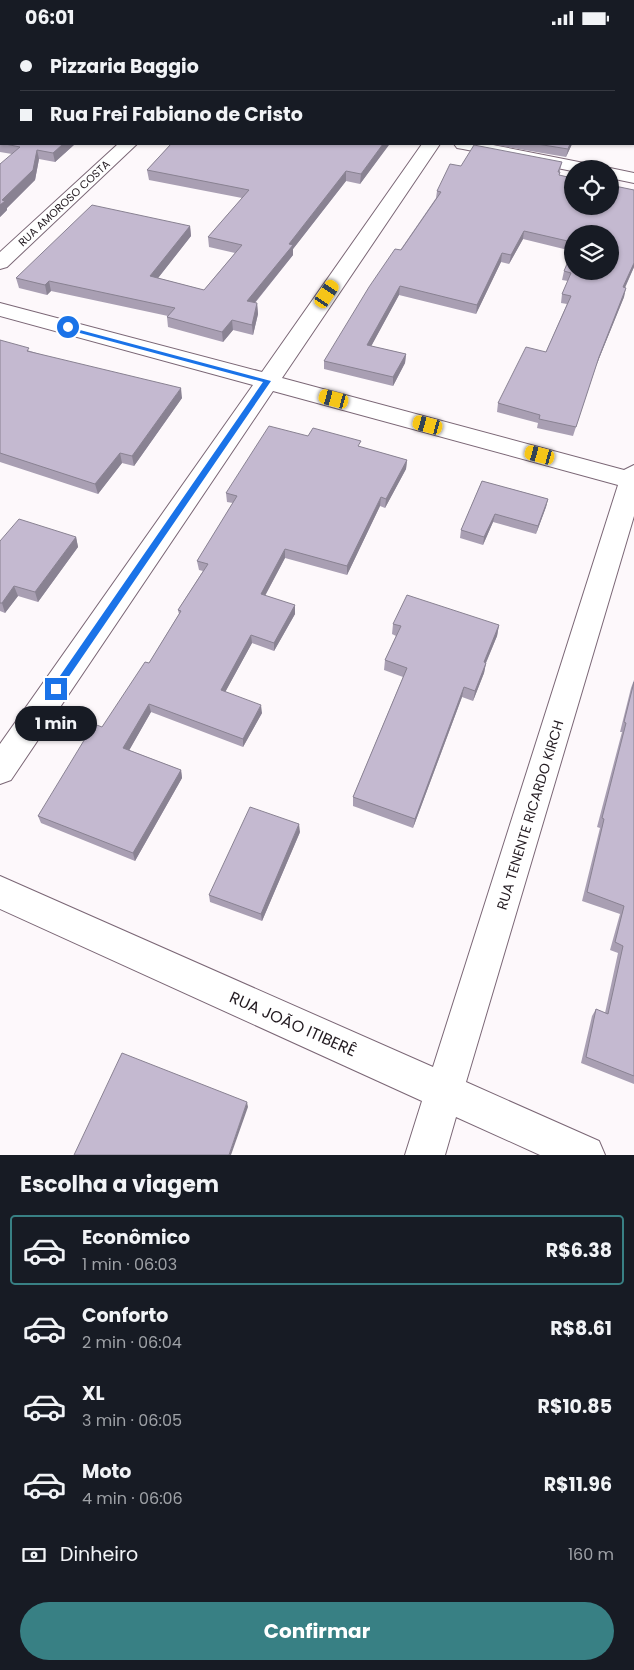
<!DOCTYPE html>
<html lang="pt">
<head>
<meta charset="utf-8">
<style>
  body { margin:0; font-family:Poppins,sans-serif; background:#242831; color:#f1f3f6; height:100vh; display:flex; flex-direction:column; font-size:19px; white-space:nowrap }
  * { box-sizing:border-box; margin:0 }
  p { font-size:16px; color:#9ea1a6 }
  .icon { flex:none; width:28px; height:28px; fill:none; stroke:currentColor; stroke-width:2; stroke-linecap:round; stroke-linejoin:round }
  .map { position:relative; height:1120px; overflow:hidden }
  .drawer { display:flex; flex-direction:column; background:#171b24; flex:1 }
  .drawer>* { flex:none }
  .guide { position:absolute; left:0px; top:0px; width:635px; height:110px; box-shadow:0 1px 4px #0004; display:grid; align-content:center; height:110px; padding:0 20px; background:#171b24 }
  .fabs { position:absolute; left:564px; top:125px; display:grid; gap:10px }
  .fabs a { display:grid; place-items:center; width:55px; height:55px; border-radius:50%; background:#171b24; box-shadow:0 1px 4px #0004; font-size:25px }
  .end { position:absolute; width:22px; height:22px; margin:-11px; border:6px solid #1a73e8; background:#fff; box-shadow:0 0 0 2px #fff }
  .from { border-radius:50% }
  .bubble { position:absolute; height:35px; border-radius:18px; background:#171b24; box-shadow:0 1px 4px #0004; font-size:16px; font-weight:700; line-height:35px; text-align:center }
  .car { position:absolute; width:15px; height:30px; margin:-15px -8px; border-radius:6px; box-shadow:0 0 4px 1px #0007; background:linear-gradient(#f5c518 24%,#345 0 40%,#f5c518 0 76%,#345 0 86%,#f5c518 0) }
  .guide b { display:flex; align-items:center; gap:18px; height:48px; font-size:19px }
  .guide b+b { border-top:1px solid #363941 }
  .guide i { width:12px; height:12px; background:#f1f3f6 }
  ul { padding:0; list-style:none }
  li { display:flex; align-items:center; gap:15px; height:70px; margin:0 10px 8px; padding:0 10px; border:2px solid transparent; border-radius:5px }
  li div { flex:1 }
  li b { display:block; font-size:19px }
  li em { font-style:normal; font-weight:700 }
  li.selected { border-color:#388084 }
  li>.icon { width:45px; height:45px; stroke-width:1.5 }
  h2 { padding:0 20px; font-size:22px; line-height:60px }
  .pay { display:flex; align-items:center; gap:12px; height:55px; padding:0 20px; font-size:19px }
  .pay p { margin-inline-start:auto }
  .action { display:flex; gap:10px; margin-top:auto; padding:10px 20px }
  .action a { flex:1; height:58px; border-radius:30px; background:#388084; color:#fff; font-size:20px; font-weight:700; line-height:58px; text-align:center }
  .status { display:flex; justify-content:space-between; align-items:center; height:35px; padding:0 25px; background:#171b24; direction:ltr }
  .status svg { height:14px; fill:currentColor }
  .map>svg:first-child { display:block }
</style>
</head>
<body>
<div class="status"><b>06:01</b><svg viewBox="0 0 49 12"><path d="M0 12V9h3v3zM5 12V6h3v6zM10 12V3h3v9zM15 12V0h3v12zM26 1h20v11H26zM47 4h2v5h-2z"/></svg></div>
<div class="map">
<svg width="634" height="1120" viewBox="0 0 634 1120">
  <rect width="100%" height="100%" fill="#fdf8fb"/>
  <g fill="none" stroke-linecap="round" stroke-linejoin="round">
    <defs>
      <path id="lane" d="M145,0H154V1H145Z"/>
      <path id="street" d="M422,109H440L282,343L624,435L634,430V481L466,1047L599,1106L605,1120H540L456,1082L445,1120H405L422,1066L0,874V841L433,1032L618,450L273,356L11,745L0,749V709L253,350L0,281V268L262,337Z"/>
      <path id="secondary" d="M118,109H137L7,232L0,234V217Z
        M454,109H488L589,129L595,130L598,134H572V136L463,114L457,113Z
        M610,133L634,138V148L610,143V134H605Z"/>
    </defs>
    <use href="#lane" stroke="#7b6776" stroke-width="3"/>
    <use href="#street" stroke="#7b6776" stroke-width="2"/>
    <use href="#secondary" stroke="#7b6776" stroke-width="2"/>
    <path stroke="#948d92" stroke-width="2" stroke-dasharray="0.5 2.5" stroke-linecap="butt" d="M255,1L257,0"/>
    <use href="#lane" fill="#fff" fill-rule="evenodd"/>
    <use href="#street" fill="#fff" fill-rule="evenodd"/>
    <use href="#secondary" fill="#fff" fill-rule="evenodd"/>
  </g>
  <path fill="#a99fb3" d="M0,84H1V109H75L55,127L39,124L35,145L7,173V175L0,182L12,119L0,117Z
    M171,109H389L360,149L346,146L293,214V220L255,268H257L258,279L253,300L233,295L223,307L168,292L167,282L168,281L51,256L47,260L19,253L16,243L190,191L191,201L158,243L204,255L235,218L209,212L208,202L242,163L149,145L147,135Z
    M489,109H572L566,122Z
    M562,127L559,140L634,155V232L625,253L624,262L596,331L573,401L537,393L538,388L497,377L498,368L546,317L567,269L561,268L562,259L568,246L562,245L564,236H610L572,199V216L523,204L509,229L501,227L476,279L399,260L371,311L406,319L405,328L393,351L324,334V326L436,163L437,156L461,131Z
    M0,305L30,316L182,363L134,431L122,428L98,459L0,427Z
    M308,401L361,412L407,425L406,434L385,473L380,471L347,540L285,523L265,561L295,570V579L274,616L252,608L225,657L262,678L243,712L151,677L129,715L181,735L182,743L135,826L41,788L38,781L102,692L149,628L179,579L178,575L203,536L199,535L197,526L233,468L227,467L226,458Z
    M482,446L548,464L546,472L536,499L493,487L483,510L460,503L461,495Z
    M76,502L78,512L38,567L18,561L5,578L0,576V506Z
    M393,589L499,590L497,601L486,628L484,638L473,666L462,662L413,793L353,771V762L403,642L384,635L385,625L396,601L392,599Z
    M634,645V1049L581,1028L592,981L596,974L605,978L618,918L610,915L620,879L582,866L600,793L597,792L622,697H620L631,653Z
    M300,797L262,886L210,867L209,860Z"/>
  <path fill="#898292" d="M63,109H75L55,127L53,118Z
    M383,109H389V110L360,149L361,139Z
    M570,109H572L566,122L568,114Z
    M37,115L39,124L35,145L7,173V175L0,182V170L2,165Z
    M346,136V146L293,214V220L248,276L247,266L289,209Z
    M190,191L191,201L151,252L150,241Z
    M524,196L523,204L509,229L511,220Z
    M502,218L501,227L476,279L477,270Z
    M634,228V232L621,261L623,252Z
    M49,246L51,256L47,260L45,250Z
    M400,251L399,260L367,319V310Z
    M626,253L624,262L596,331L573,401L599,322Z
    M257,268L258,279L253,300L252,290Z
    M232,285L233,295L223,307L222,297Z
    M406,319L405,328L393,351V342Z
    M181,353L182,363L134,431L132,421Z
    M120,418L122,428L98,459L95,449Z
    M407,425L406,434L385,473L386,464Z
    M381,462L380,471L347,540V531Z
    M548,464L546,472L536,499L538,491Z
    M495,479L493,487L483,510L484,502Z
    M76,502L78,512L38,567L35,557Z
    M285,514V523L261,568V559Z
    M14,551L18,561L5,578L2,568Z
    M295,570V579L274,616V608Z
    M499,590L497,601L482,637L484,627Z
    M251,600L252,608L222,663L221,655Z
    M486,628L484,638L473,666L475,656Z
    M464,652L462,662L413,793L415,784Z
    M149,669L151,677L126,721L123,713Z
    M261,670L262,678L243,712V704Z
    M181,735L182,743L135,826L133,818Z
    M299,789L300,797L262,886L261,879Z
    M247,1067L248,1072L231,1120H229Z"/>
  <path fill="#c4b9d0" stroke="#898292" d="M274,0H462V1H273Z
    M544,0H634V101V1H543Z
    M0,84H1V108H0Z
    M5,109H63L53,118L37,115L33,135L2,165L5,166L0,170V129L20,112Z
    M171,109H383L361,139L346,136L289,209L293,210L247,266L257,268L252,290L232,285L222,297L167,282L175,273L49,246L45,250L16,243L92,170L190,191L150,241L204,255L242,210L208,202L249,155L147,135Z
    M537,109H570L568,114Z
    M474,110L562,127L558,137H560L559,140L572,143V171H610V150L634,155V228L623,252L626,253L599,322L576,392L539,384L540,380L498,368L526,312L546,317L571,261L562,259L571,238L564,236L572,217V236H610V199H572V207L524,196L511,220L502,218L477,270L400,251L367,310L406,319L393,342L324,326L369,252L395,214L401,215L441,157L437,156L450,129L461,131Z
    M0,305L29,313L27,316L181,353L132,421L120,418L95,449L0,418Z
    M269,391L308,401L313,393L361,406L358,411L407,425L386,464L381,462L347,531L285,514L261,559L295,570L274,608L251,600L221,655L261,670L243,704L149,669L123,713L181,735L133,818L38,781L94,689L102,692L145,627L149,628L181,576L178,575L208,529L197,526L237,461L226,458Z
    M482,446L548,464L538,491L495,479L484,502L461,495Z
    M19,484L76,502L35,557L14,551L2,568H0V506Z
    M407,560L499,590L484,627L486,628L475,656L464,652L415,784L353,762L407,633L385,625L401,591L393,589Z
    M634,647V1041L586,1022L596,974L608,979L623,911L615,907L624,871L587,857L604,784L602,783L626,688L624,687Z
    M250,772L299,789L261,879L209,860Z
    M122,1018L247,1067L229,1120H74Z"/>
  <path fill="#1a73e8" d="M65,291L271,346L59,656H53V651L263,347L65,294Z"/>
  <g text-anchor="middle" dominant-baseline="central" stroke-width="4" stroke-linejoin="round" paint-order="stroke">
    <g font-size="11" fill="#231b21" stroke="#fff">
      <text transform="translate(64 168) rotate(-43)">RUA AMOROSO COSTA</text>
    </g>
    <g font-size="14" fill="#231b21" stroke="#fff">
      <text transform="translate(530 780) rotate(-73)">RUA TENENTE RICARDO KIRCH</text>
    </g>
    <g font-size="16" fill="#231b21" stroke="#fff">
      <text transform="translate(293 989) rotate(24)">RUA JOÃO ITIBERÊ</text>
    </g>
  </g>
</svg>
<div class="fabs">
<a><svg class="icon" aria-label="locate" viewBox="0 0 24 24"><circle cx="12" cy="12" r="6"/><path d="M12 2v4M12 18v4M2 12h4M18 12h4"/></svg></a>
<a><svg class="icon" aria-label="layers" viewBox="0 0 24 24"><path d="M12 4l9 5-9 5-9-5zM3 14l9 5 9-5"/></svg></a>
</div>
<i class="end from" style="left:68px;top:292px"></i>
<i class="end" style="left:56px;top:654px"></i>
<div class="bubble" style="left:15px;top:671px;width:82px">1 min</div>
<i class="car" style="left:327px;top:259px;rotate:34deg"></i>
<i class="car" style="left:334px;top:364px;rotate:285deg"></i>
<i class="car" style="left:428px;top:390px;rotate:285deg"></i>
<i class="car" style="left:540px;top:420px;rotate:285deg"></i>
<div class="guide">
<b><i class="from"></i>Pizzaria Baggio</b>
<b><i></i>Rua Frei Fabiano de Cristo</b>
</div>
</div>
<section class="drawer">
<h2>Escolha a viagem</h2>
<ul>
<li class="selected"><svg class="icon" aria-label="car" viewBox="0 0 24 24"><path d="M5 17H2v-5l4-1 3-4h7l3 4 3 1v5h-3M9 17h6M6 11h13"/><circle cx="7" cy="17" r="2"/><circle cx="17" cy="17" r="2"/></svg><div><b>Econômico</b><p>1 min · 06:03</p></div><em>R$6.38</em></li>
<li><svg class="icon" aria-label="car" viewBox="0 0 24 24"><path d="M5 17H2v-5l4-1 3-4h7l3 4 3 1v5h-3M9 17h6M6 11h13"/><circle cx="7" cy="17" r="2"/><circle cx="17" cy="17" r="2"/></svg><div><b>Conforto</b><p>2 min · 06:04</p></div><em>R$8.61</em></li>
<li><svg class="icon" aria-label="car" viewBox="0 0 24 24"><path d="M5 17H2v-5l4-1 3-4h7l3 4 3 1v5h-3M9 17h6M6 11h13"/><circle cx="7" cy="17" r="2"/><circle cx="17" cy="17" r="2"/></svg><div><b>XL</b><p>3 min · 06:05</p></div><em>R$10.85</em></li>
<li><svg class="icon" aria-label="car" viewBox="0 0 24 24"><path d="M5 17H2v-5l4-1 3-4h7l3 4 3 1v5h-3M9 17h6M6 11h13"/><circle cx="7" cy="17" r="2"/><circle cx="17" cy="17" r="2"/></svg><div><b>Moto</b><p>4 min · 06:06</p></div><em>R$11.96</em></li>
</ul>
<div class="pay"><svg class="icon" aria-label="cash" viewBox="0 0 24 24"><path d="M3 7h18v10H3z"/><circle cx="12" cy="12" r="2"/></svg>Dinheiro<p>160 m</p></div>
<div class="action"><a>Confirmar</a></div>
</section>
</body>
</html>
